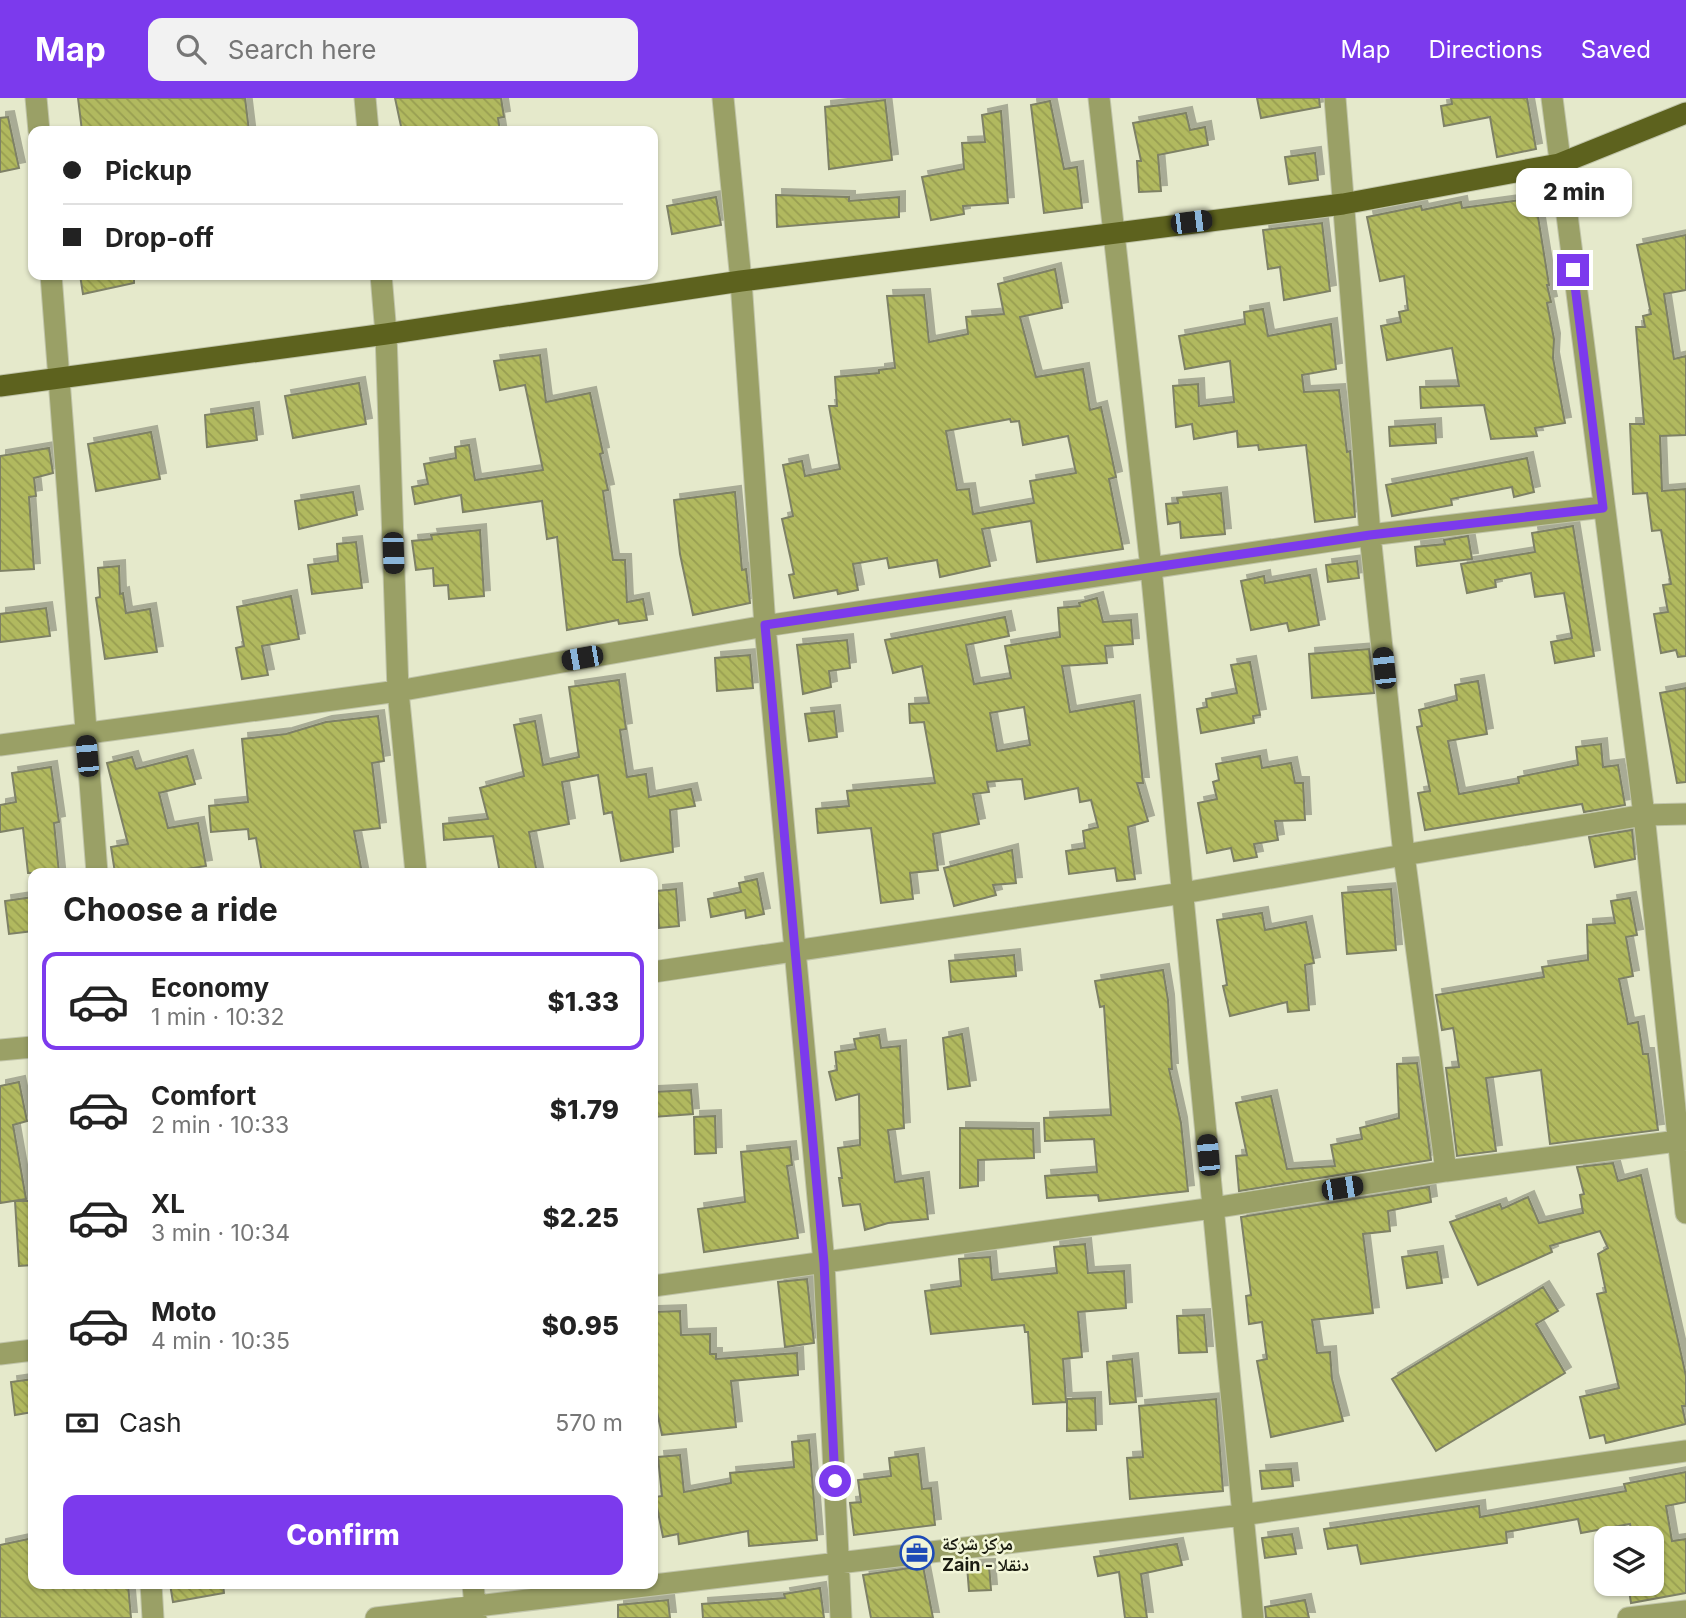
<!DOCTYPE html>
<html lang="en">
<head>
<meta charset="utf-8">
<style>
  body { margin:0; font-family:Inter,"Noto Naskh Arabic",sans-serif; background:#f2f2f2; color:#222; height:100vh; display:flex; flex-direction:column; font-size:26px; white-space:nowrap }
  * { box-sizing:border-box; margin:0 }
  p { font-size:23px; color:#767676 }
  .icon { flex:none; width:38px; height:38px; fill:none; stroke:currentColor; stroke-width:2; stroke-linecap:round; stroke-linejoin:round }
  .map { position:relative; flex:1; overflow:hidden }
  .details { position:absolute; left:28px; top:770px; width:630px; height:721px; display:flex; flex-direction:column; background:#fff; border-radius:14px; box-shadow:0 2px 5px #0004 }
  .details>* { flex:none }
  .hud { position:absolute; left:28px; top:28px; width:630px; height:154px; border-radius:14px; box-shadow:0 2px 5px #0004; display:grid; align-content:center; height:154px; padding:0 35px; background:#fff }
  .buttons { position:absolute; left:1594px; top:1428px; display:grid; gap:14px }
  .buttons a { display:grid; place-items:center; width:70px; height:70px; border-radius:14px; background:#fff; box-shadow:0 2px 5px #0004; font-size:35px }
  .end { position:absolute; width:32px; height:32px; margin:-16px; border:9px solid #7c3aed; background:#fff; box-shadow:0 0 0 4px #fff }
  .from { border-radius:50% }
  .bubble { position:absolute; height:49px; border-radius:14px; background:#fff; box-shadow:0 2px 5px #0004; font-size:23px; font-weight:800; line-height:49px; text-align:center }
  .car { position:absolute; width:21px; height:42px; margin:-21px -10px; border-radius:9px; box-shadow:0 0 5px 2px #0007; background:linear-gradient(#222 24%,#8ab4d8 0 40%,#222 0 76%,#8ab4d8 0 86%,#222 0) }
  .hud b { display:flex; align-items:center; gap:24px; height:66px; font-size:26px }
  .hud b+b { border-top:2px solid #e0e0e0 }
  .hud i { width:18px; height:18px; background:#222 }
  ul { padding:0; list-style:none }
  li { display:flex; align-items:center; gap:21px; height:98px; margin:0 14px 10px; padding:0 21px; border:4px solid transparent; border-radius:14px }
  li div { flex:1 }
  li b { display:block; font-size:26px }
  li em { font-style:normal; font-weight:800 }
  li.current { border-color:#7c3aed }
  li>.icon { width:63px; height:63px; stroke-width:1.5 }
  h2 { padding:0 35px; font-size:32px; line-height:84px }
  .pay { display:flex; align-items:center; gap:18px; height:77px; padding:0 35px; font-size:26px }
  .pay p { margin-inline-start:auto }
  .cta { display:flex; gap:14px; margin-top:auto; padding:14px 35px }
  .cta a { flex:1; height:80px; border-radius:14px; background:#7c3aed; color:#fff; font-size:28px; font-weight:800; line-height:80px; text-align:center }
  header { display:flex; align-items:center; gap:42px; box-sizing:border-box; height:98px; padding:0 35px; background:#7c3aed; color:#fff }
  header strong { font-size:33px }
  nav { display:flex; gap:38px; margin-inline-start:auto; font-size:24px }
  .search { width:490px; height:63px; background:#f2f2f2; display:flex; align-items:center; gap:18px; box-sizing:border-box; padding:0 24px; border-radius:14px; color:#767676; font-size:26px }
  .map>svg:first-child { display:block }
</style>
</head>
<body>
<header>
<strong>Map</strong>
<div class="search"><svg class="icon" aria-label="search" viewBox="0 0 24 24"><circle cx="10" cy="10" r="6"/><path d="M15 15l6 6"/></svg>Search here</div>
<nav><a>Map</a><a>Directions</a><a>Saved</a></nav>
</header>
<div class="map">
<svg width="1686" height="1520" viewBox="0 0 1686 1520">
  <defs>
    <pattern id="building-back-hatch" width="6" height="6" patternUnits="userSpaceOnUse" patternTransform="scale(1.75)"><rect width="6" height="6" fill="#b1b95e"/><path d="M-1 5l2 2M0 0l6 6M5-1l2 2" fill="none" stroke="#989e51"/></pattern>
    <filter id="shadow"><feDropShadow dx="6" dy="-6" stdDeviation="0" flood-color="#0004"/></filter>
  </defs>
  <rect width="100%" height="100%" fill="#e5e9cb"/>
  <path fill="url(#building-back-hatch)" stroke="#7e8166" stroke-width="2" fill-rule="evenodd" filter="url(#shadow)" d="M78,0H245L249,33H82Z
    M395,0H501L504,19L498,20L500,33H402Z
    M1257,0H1319L1320,9L1261,20Z
    M1451,0H1527L1536,51L1497,59L1490,19L1444,28L1441,8L1452,6Z
    M885,2L892,62L829,71L825,9Z
    M1050,3L1064,71L1077,69L1082,110L1044,115L1031,7Z
    M1001,13L1008,105L963,108L964,116L931,122L922,79L964,71L962,45L985,44L982,17Z
    M1186,15L1190,32L1205,29L1208,47L1158,57L1161,93L1139,94L1137,63H1141L1133,25Z
    M8,19L19,70L0,74V20Z
    M1315,55L1318,82L1289,86L1285,59Z
    M776,97L849,99V103L899,99V119L777,129Z
    M716,99L721,127L672,136L667,108Z
    M1535,100L1549,187H1547L1551,204L1547,205L1554,241L1553,260L1565,325L1535,330L1537,338L1491,341L1484,307L1421,310L1420,289L1459,288L1452,250L1387,262L1381,228L1401,224L1399,214L1408,212L1404,178L1380,183L1367,119L1421,108L1422,112L1461,104L1462,110Z
    M1322,125L1330,193L1284,202L1280,169L1268,171L1263,132Z
    M1686,137V192L1664,196L1674,261L1686,258V337L1660,338L1662,393L1686,391V558L1678,559L1676,552L1661,555L1654,516L1668,514L1663,487L1671,486L1661,432L1652,433L1647,395L1633,396L1630,326H1644L1636,229H1645L1643,218L1651,216L1637,147Z
    M1055,171L1062,210L1020,219L1036,279L1083,271L1090,312L1101,309L1116,379L1109,381L1123,451L1037,464L1031,423L982,431L990,468L940,479L937,462L889,470L887,460L853,466L858,492L838,496L837,492L794,500L789,477L794,476L782,421L793,418L783,367L802,363L805,378L840,371L829,308H837L835,279L879,275V272L895,270L887,198L924,197L929,244L968,236L966,219L1004,216L998,186ZM1010,321L1011,324L1019,323L1023,347L1068,338L1076,375L1030,383L1034,405L973,416L969,391L957,392L946,333Z
    M80,177H134V185L83,196Z
    M1263,211L1268,238L1331,226L1336,271L1302,277L1304,294L1339,292L1347,354L1350,353L1355,419L1315,424L1306,347L1259,352L1258,347L1238,349L1237,333L1194,341L1192,326L1176,329L1173,288L1198,286L1199,308L1234,304L1230,263L1185,271L1179,238L1245,226L1244,214Z
    M540,257L546,304L590,295L603,355L600,356L608,392L603,393L613,462H625L627,504L643,501L647,522L619,526L618,522L567,532L557,439L547,441L542,403L463,414L461,397L415,406L412,389L428,386L424,366L456,360L455,349L469,347L475,382L543,372L525,287L500,292L494,263Z
    M359,285L366,326L293,340L285,298Z
    M253,310L257,342L207,349L205,317Z
    M1435,326L1436,345L1390,348L1389,329Z
    M151,334L160,381L96,393L88,346Z
    M49,350L53,375L34,380L36,398L29,399L34,471L0,473V358Z
    M1527,360L1534,394L1514,399L1512,389L1451,401L1452,407L1392,418L1386,387Z
    M353,394L357,417L299,431L295,403Z
    M735,394L742,472L746,471L750,505L693,517L680,456L674,402Z
    M1221,395L1225,436L1181,440L1180,424L1168,426L1166,406L1178,405L1177,400Z
    M1573,428L1594,558L1555,565L1551,544L1572,540L1564,495L1535,499L1531,475L1495,482L1496,489L1467,495L1461,466L1535,454L1532,435Z
    M480,432L484,498L449,501L448,487L434,488L433,470L416,472L412,443L432,441L431,437Z
    M1468,438L1472,461L1417,468L1415,449L1445,446L1444,442Z
    M356,444L362,490L312,496L308,467L338,463L337,446Z
    M1357,463L1359,480L1328,484L1326,467Z
    M119,468L120,496L123,495L126,515L150,511L157,554L105,561L96,500L100,499L98,470Z
    M1310,477L1319,527L1289,533L1287,525L1251,532L1241,483L1264,478L1265,485Z
    M291,498L299,541L262,548L268,577L242,581L236,550L244,548L237,509Z
    M1097,500L1103,524L1131,522L1133,546L1105,548L1107,565L1062,568L1070,614L1134,603L1143,685H1137L1148,723L1128,729L1135,781L1117,783L1115,770L1069,776L1066,753L1085,750L1083,733L1098,729L1091,702L1080,704L1078,690L1025,701L1022,681L987,684L989,694L973,696L979,726L933,736L938,772L910,775L913,801L881,805L871,730L818,735L816,711L849,708L847,693L935,685L924,624L910,625L909,606L929,605L922,568L893,575L885,542L1005,519L1009,538L966,547L974,586L1011,580L1005,548L1060,539L1058,510L1080,508L1079,505ZM1024,609L1030,647L997,653L990,615Z
    M46,510L50,538L0,544V516Z
    M847,542L850,570L829,573L831,589L803,596L797,547Z
    M1369,551L1374,595L1312,600L1309,556Z
    M750,557L753,590L717,593L715,560Z
    M1250,564L1260,617L1253,618L1254,625L1201,635L1197,611L1207,609L1206,601L1237,595L1231,567Z
    M619,582L626,631L620,632L627,679L646,676L649,699L691,691L695,708L670,712L673,754L621,763L612,714L604,716L598,677L562,684L569,726L529,734L537,775H500L493,738L444,742L443,726L488,721L480,690L524,678L514,627L535,623L543,667L579,659L569,589Z
    M1478,583L1487,636L1448,643L1459,696L1519,685L1518,679L1578,667L1576,649L1601,646L1603,669L1618,667L1625,707L1584,714L1582,706L1425,732L1418,695L1430,693L1417,629L1422,628L1419,612L1457,602L1455,587Z
    M1686,590V684L1677,685L1660,595Z
    M834,613L837,639L809,643L805,616Z
    M378,618L384,663L372,665L380,730L354,733L362,775H305L304,771L262,775L256,740L249,741L248,731L211,734L209,708L248,704L242,641L286,636L326,624Z
    M187,658L195,686L159,695L168,730L198,725L206,768L161,775H115L111,749L128,746L107,665L132,659L136,671Z
    M1260,658L1262,670L1291,665L1295,685H1303L1305,722L1275,723L1278,742L1254,746L1257,759L1234,763L1231,750L1207,755L1198,705L1217,701L1213,684L1219,682L1216,666Z
    M51,669L59,724L54,725L59,775H28L23,730L0,734V707L16,704L12,675Z
    M1632,732L1635,761L1595,769L1589,739Z
    M1012,752L1016,785L993,787L996,797L954,808L944,770Z
    M757,781L764,816L746,820L745,812L711,819L708,801L741,794L739,785Z
    M676,791L679,828L659,830L657,793Z
    M1391,791L1396,852L1347,856L1342,795Z
    M33,799V833L9,836L5,803Z
    M1630,800L1637,837L1626,839L1633,878L1619,881L1628,926L1638,924L1643,956H1648L1658,1032L1550,1046L1541,972L1486,980L1496,1053L1457,1058L1446,970L1459,969L1454,934L1453,930L1442,932L1436,897L1544,879L1542,869L1588,862L1587,827L1615,825L1611,803Z
    M1262,815L1265,832L1306,824L1314,865L1305,867L1309,912L1288,914L1287,904L1230,918L1223,888L1227,887L1217,822Z
    M1014,857L1016,878L951,884L949,863Z
    M1163,872L1168,902L1172,971H1169L1181,1025L1188,1093L1099,1103L1098,1097L1047,1100L1045,1078L1097,1074L1094,1041L1045,1043L1044,1020L1111,1017L1104,908L1100,909L1095,883Z
    M962,936L970,988L948,991L943,940Z
    M879,937L881,950L900,948L904,1030L888,1032L895,1084L923,1080L928,1121L888,1125L865,1132L860,1106L843,1108L839,1080H842L838,1050L860,1047L859,996L836,1002L829,974L837,972L835,954L856,951L854,941Z
    M1417,965L1431,1062L1239,1093L1236,1058L1247,1057L1236,1005L1271,998L1287,1071L1335,1068L1331,1047L1362,1041L1360,1030L1399,1020L1397,966Z
    M19,984L27,1023L13,1027L26,1101L0,1105V988Z
    M691,992L693,1016L653,1019V994Z
    M715,1018L716,1055L695,1056L694,1019Z
    M960,1030L1033,1031L1034,1060L978,1062V1088L960,1090Z
    M790,1049L792,1067L787,1068L798,1140L704,1154L698,1111L745,1104L741,1054Z
    M1613,1065L1618,1083L1641,1077L1686,1278V1308H1682L1686,1326L1606,1345L1604,1337L1590,1340L1580,1299L1619,1290L1597,1196L1606,1194L1598,1156L1608,1150L1600,1133L1550,1148L1552,1154L1478,1187L1450,1124L1500,1106L1502,1111L1528,1099L1539,1125L1583,1115L1580,1097L1584,1096L1577,1069Z
    M1429,1089L1431,1104L1388,1113L1390,1133L1363,1136L1373,1215L1312,1222L1317,1255L1330,1254L1332,1281L1343,1323L1271,1339L1257,1263L1267,1261L1262,1224L1249,1226L1246,1198L1251,1197L1241,1119Z
    M15,1103H33V1167L19,1168Z
    M1085,1146L1088,1175L1124,1173L1126,1210L1078,1214L1082,1259L1063,1261L1066,1304L1033,1306L1028,1234H1025L1024,1227L931,1236L925,1193L961,1188L959,1161L990,1159L992,1182L1057,1175L1054,1149Z
    M1437,1154L1442,1185L1407,1190L1402,1159Z
    M807,1181L814,1245L785,1249L778,1184Z
    M1543,1189L1558,1213L1536,1226L1565,1275L1436,1353L1392,1281Z
    M680,1213L681,1237L710,1236V1256H716V1261L797,1255L798,1277L731,1283L736,1329L662,1337L654,1300L653,1214Z
    M1204,1217L1207,1254L1179,1255L1177,1218Z
    M1132,1261L1136,1304L1110,1306L1107,1264Z
    M33,1281V1314L15,1317L11,1284Z
    M1095,1300L1096,1332L1067,1333V1301Z
    M1216,1301L1223,1393L1130,1401L1127,1360L1143,1359L1139,1308Z
    M809,1342L817,1442L749,1448L748,1433L679,1446L678,1436L663,1439L655,1399L662,1398L658,1359L680,1357L684,1394L731,1385L730,1375L794,1369L792,1344Z
    M918,1356L922,1391L931,1390L935,1427L854,1437L850,1405L861,1404L858,1382L891,1378L889,1360Z
    M1291,1371L1293,1388L1262,1391L1260,1373Z
    M1686,1374V1404L1666,1408L1672,1443L1686,1441V1495L1631,1505L1628,1486H1652V1440H1633L1630,1426L1581,1435L1578,1421L1506,1434L1507,1445L1361,1466L1357,1447L1328,1451L1324,1431L1479,1408L1480,1419L1626,1393L1624,1386Z
    M1292,1436L1296,1456L1265,1460L1262,1440Z
    M33,1440V1486H128L131,1520H0V1447Z
    M1177,1446L1182,1467L1141,1476L1147,1520H1125L1119,1474L1098,1478L1094,1459Z
    M989,1467L991,1492L969,1493L967,1468Z
    M923,1468L933,1520H871L863,1477Z
    M170,1486H223L224,1495L173,1504Z
    M820,1490L824,1520H703L702,1506L785,1500L784,1496Z
    M668,1502L670,1520H618V1507Z
    M1305,1502L1309,1520H1266L1265,1509Z"/>
  <g fill="none" stroke-linecap="round" stroke-linejoin="round">
    <defs>
      <path id="minor" d="M36,0L39,33
        M365,0L368,33
        M723,0L741,183L765,528L824,1165L841,1520
        M1099,0L1151,470L1253,1520
        M1335,0L1370,437L1404,757L1644,717L1686,716
        M1552,0L1644,717L1686,1115
        M51,177L97,775
        M381,177L386,236L398,593L416,775
        M0,647L398,593L765,528L1370,437L1603,409
        M653,874L1183,795L1404,757L1446,1073L1213,1110L653,1188
        M0,952L33,949
        M1446,1073L1686,1042
        M0,1256L33,1252
        M151,1486L153,1520
        M473,1486L476,1520
        M376,1520L1242,1417L1686,1353
        M1628,1520L1686,1513"/>
      <path id="major" d="M0,288L386,236L741,183L1343,106L1559,66L1686,15"/>
    </defs>
    <use href="#minor" stroke="#c0c4a9" stroke-width="23"/>
    <use href="#major" stroke="#c0c4a9" stroke-width="23"/>
    <use href="#minor" stroke="#9aa066" stroke-width="21"/>
    <use href="#major" stroke="#5d621e" stroke-width="21"/>
  </g>
  <g fill="none" stroke-linecap="round" stroke-linejoin="round">
    <path stroke="#7c3aed" stroke-width="9" d="M835,1383L824,1165L765,527L1370,437L1603,410L1573,172"/>
  </g>
  <defs>
    <symbol id="office-ring" viewBox="-11 -11 22 22"><circle r="9.5" fill="#f2f6d8" stroke="#1d4ab7" stroke-width="1.5"/><path d="M-6-3h4V-5.5h4V-3h4V5H-6ZM-1-4.5V-3h2v-1.5ZM-6 0V1H6V0Z" fill="#1d4ab7"/></symbol>
  </defs>
  <g fill-rule="evenodd">
    <use href="#office-ring" x="898" y="1436" width="38" height="38"/>
  </g>
  <g text-anchor="middle" dominant-baseline="central" stroke-width="5" stroke-linejoin="round" paint-order="stroke">
    <g font-size="18" font-weight="bold" fill="#1a1b10" stroke="#f2f6d8" text-anchor="start">
      <text x="942" y="1445">مركز شركة<tspan x="942" dy="21">Zain - دنقلا</tspan></text>
    </g>
  </g>
</svg>
<div class="buttons">
<a><svg class="icon" aria-label="layers" viewBox="0 0 24 24"><path d="M12 4l9 5-9 5-9-5zM3 14l9 5 9-5"/></svg></a>
</div>
<i class="end from" style="left:835px;top:1383px"></i>
<i class="end" style="left:1573px;top:172px"></i>
<div class="bubble" style="left:1516px;top:70px;width:116px">2 min</div>
<i class="car" style="left:1191px;top:124px;rotate:83deg"></i>
<i class="car" style="left:393px;top:455px;rotate:178deg"></i>
<i class="car" style="left:582px;top:560px;rotate:260deg"></i>
<i class="car" style="left:1384px;top:570px;rotate:354deg"></i>
<i class="car" style="left:87px;top:658px;rotate:355deg"></i>
<i class="car" style="left:1208px;top:1057px;rotate:355deg"></i>
<i class="car" style="left:1342px;top:1090px;rotate:81deg"></i>
<div class="hud">
<b><i class="from"></i>Pickup</b>
<b><i></i>Drop-off</b>
</div>
<section class="details">
<h2>Choose a ride</h2>
<ul>
<li class="current"><svg class="icon" aria-label="car" viewBox="0 0 24 24"><path d="M5 17H2v-5l4-1 3-4h7l3 4 3 1v5h-3M9 17h6M6 11h13"/><circle cx="7" cy="17" r="2"/><circle cx="17" cy="17" r="2"/></svg><div><b>Economy</b><p>1 min · 10:32</p></div><em>$1.33</em></li>
<li><svg class="icon" aria-label="car" viewBox="0 0 24 24"><path d="M5 17H2v-5l4-1 3-4h7l3 4 3 1v5h-3M9 17h6M6 11h13"/><circle cx="7" cy="17" r="2"/><circle cx="17" cy="17" r="2"/></svg><div><b>Comfort</b><p>2 min · 10:33</p></div><em>$1.79</em></li>
<li><svg class="icon" aria-label="car" viewBox="0 0 24 24"><path d="M5 17H2v-5l4-1 3-4h7l3 4 3 1v5h-3M9 17h6M6 11h13"/><circle cx="7" cy="17" r="2"/><circle cx="17" cy="17" r="2"/></svg><div><b>XL</b><p>3 min · 10:34</p></div><em>$2.25</em></li>
<li><svg class="icon" aria-label="car" viewBox="0 0 24 24"><path d="M5 17H2v-5l4-1 3-4h7l3 4 3 1v5h-3M9 17h6M6 11h13"/><circle cx="7" cy="17" r="2"/><circle cx="17" cy="17" r="2"/></svg><div><b>Moto</b><p>4 min · 10:35</p></div><em>$0.95</em></li>
</ul>
<div class="pay"><svg class="icon" aria-label="cash" viewBox="0 0 24 24"><path d="M3 7h18v10H3z"/><circle cx="12" cy="12" r="2"/></svg>Cash<p>570 m</p></div>
<div class="cta"><a>Confirm</a></div>
</section>
</div>
</body>
</html>
